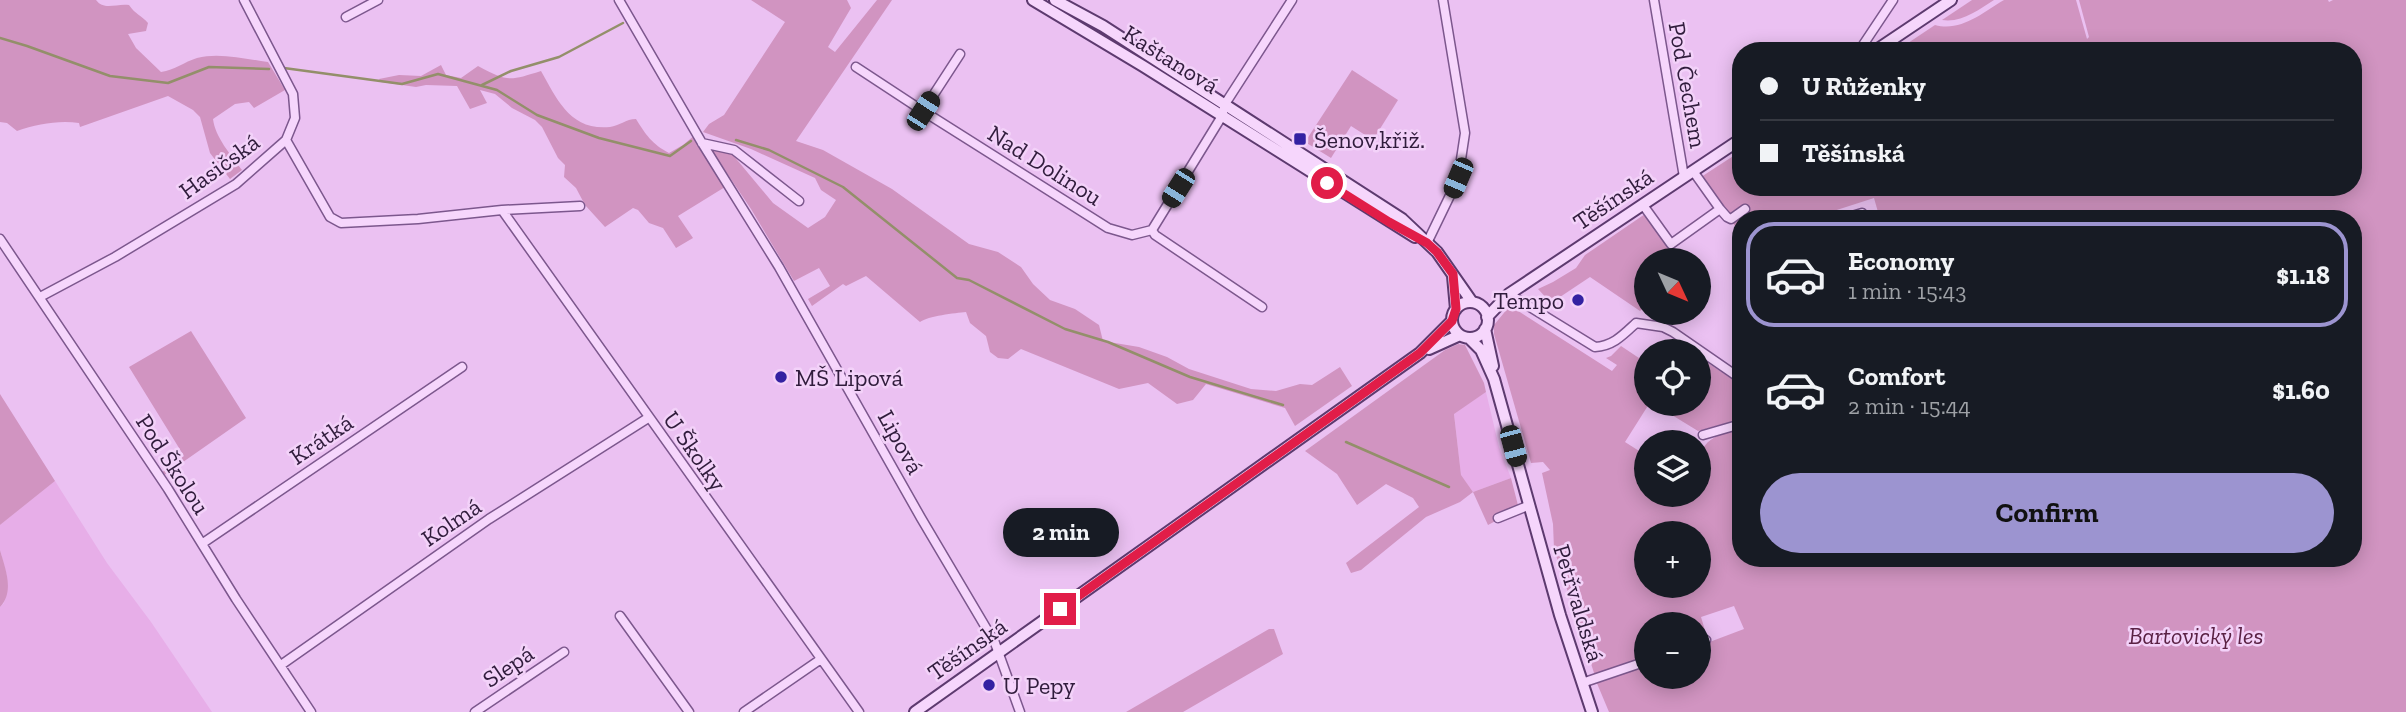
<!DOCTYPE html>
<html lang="en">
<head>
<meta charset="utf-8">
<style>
  body { margin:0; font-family:"Zilla Slab",serif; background:#20242c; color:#f1f3f6; height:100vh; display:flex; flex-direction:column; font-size:26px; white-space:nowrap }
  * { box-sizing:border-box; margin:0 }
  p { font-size:23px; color:#9ea1a6 }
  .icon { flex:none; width:38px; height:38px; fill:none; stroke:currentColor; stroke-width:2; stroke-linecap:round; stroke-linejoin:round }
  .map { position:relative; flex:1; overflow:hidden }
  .details { position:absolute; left:1732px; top:210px; width:630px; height:357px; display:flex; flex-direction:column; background:#171b24; border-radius:28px; box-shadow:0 4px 18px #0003 }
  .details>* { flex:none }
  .top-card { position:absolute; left:1732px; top:42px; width:630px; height:154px; border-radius:28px; box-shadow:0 4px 18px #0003; display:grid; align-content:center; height:154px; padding:0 28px; background:#171b24 }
  .needle { width:46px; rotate:134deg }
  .controls { position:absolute; left:1634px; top:248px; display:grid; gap:14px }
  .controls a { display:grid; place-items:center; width:77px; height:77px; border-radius:50%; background:#171b24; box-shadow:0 4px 18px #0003; font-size:35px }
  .end { position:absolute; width:32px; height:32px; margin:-16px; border:9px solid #e11d48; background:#fff; box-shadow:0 0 0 4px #fff }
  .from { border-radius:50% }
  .bubble { position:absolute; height:49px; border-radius:24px; background:#171b24; box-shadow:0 4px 18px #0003; font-size:23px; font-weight:700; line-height:49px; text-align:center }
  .car { position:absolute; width:21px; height:42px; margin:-21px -10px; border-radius:9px; box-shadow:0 0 5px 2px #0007; background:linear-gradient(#222 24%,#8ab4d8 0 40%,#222 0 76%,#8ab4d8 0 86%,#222 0) }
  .top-card b { display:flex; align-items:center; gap:24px; height:66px; font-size:26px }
  .top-card b+b { border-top:2px solid #363941 }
  .top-card i { width:18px; height:18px; background:#f1f3f6 }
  ul { padding:12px 0 0; list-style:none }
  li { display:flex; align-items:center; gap:21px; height:105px; margin:0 14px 10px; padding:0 14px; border:4px solid transparent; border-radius:28px }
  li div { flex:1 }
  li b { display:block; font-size:26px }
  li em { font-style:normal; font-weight:700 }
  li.on { border-color:#9c94d0 }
  li>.icon { width:63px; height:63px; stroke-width:1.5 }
  .button { display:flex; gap:14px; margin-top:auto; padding:14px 28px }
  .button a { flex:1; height:80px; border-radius:42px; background:#9c94d0; color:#111; font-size:28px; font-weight:700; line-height:80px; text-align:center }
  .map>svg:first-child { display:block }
</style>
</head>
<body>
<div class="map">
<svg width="2406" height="712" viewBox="0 0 2406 712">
  <rect width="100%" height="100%" fill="#ebc1f2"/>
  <path fill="#e7aee8" d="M1486,392L1499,447L1511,478L1473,492L1461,476L1454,413Z
    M55,481L107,563L151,622L212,712H0V607L4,603L7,576L0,550V525Z"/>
  <path fill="#d194c1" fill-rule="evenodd" d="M0,0H96C104,11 117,3 129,5C135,14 142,16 148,23L146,31L128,34L136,48L161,72C175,70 184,62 197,58C219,52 245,59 268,62L285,90L254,108L249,102L235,104L213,119C215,137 231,155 242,170L230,179L210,153L200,117L193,110L168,96L80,127L79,123C59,120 37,124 17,131L7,123L0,122Z
    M751,0H847L851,8L828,47L835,52L877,0H892L796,141L823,150L892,189L969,244L998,252L1021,267L1033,284L1050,300L1075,309L1099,325L1103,341L1139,347L1167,357L1189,369L1251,389L1276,391L1300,384L1312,385L1340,367L1352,386L1295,426L1285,408L1206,384L1193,400L1177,404L1148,383L1119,389L1021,349L1008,359L998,358L990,352L986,336L970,323L966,312C955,313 928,316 920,322L866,276L846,286L843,284L812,306L808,299L830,286L819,268L794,281L751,209L710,148L726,151L733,155L773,203L808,228L825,217L836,200L821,190L815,178L751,149L703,132L709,124L724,115L785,22Z
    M1972,0H1994C1978,10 1962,23 1942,20Z
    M2004,0H2076L2087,39L2089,37L2079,0H2328L2329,2L2333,0H2406V712H1609L1596,681L1647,664V677H1699V646L1744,629L1734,606L1701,617L1707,637L1699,640V625H1647V658L1595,676L1554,549L1553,524L1542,473L1550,470L1543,462L1531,463L1494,334V325L1508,308L1512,307L1612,371L1617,365L1606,358L1611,356L1621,346L1639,358L1642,355L1646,358L1641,365L1647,369V404H1649L1625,442L1647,456V495H1699C1699,451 1694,441 1741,427V558H2354V219H2269L2268,216L2262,219H1880L1874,198L1815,217V219H1774L1768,210L1756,219H1741L1739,231L1698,179L1741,151V187H2354V160L2361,158L2356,130H2354V51H1896L1935,25C1961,32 1982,13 2004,0ZM1647,534H1699V586H1647Z
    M441,65L446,75L461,78L478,66C508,82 509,81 541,71C557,99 570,131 610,127C619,126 626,119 636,119C646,135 652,144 669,153L683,145L695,135L725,187L678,216L693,238L676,248L663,228L649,223L638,210L633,208L605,227L585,205L576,188L564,177L565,165L558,158L542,127L535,120L512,108L495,94L480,90L487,103L470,109L457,86L426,85L416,87L381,82L379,79L399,75L421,76Z
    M1352,70L1398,100L1373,140L1351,126L1331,158L1305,142Z
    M1648,212L1682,261H1647V305L1640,311L1590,277L1551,303L1538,289L1553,282L1576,268L1585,255Z
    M191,331L246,418L163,476L161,473L184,456L129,367Z
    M1458,344L1465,345L1484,383L1486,392L1454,414L1461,475L1473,492L1511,478L1520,513L1505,516L1488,525L1473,492L1460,502L1426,517L1361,570L1351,573L1346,563L1419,507L1413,498L1386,484L1357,505L1337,474L1305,451L1445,350Z
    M1699,357L1741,385V419L1698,431L1654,404H1699Z
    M0,394L55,481L0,525Z
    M0,550C5,568 15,591 0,607Z
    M1269,629H1274L1283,654L1183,712H1126Z"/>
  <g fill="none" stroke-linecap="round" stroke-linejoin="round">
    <path stroke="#938f6a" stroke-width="2.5" d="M0,38L27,46L110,76L168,83L209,67L269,69
      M284,68L402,84L438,74L497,90L537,115L599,138L670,156L691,141
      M482,85L511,71L559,57L623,23
      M736,140L769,150L843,187L957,278L969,280L1065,329L1108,342L1190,377L1283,405
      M1346,442L1449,487"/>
    <defs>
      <path id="minor" d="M619,0L702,143L779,267L921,518L995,643L1020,712
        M1654,0L1684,177
        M346,17L378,0
        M1859,51L1893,0
        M856,67L923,111L960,54
        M923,111L1108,228L1132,235L1152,230
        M286,140L330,217L341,223L418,219L502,210L859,712
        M702,143L734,150L799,201
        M1643,205L1671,244L1720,209L1693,171
        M1720,209L1727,217L1731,219L1745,209
        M502,210L580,206
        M1842,219L1862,213L1864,219
        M0,239L168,489L236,599L311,712
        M1427,243L1458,179L1465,133L1443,0
        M1509,294L1595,347C1613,346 1623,335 1636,323L1663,327L1673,332L1741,379
        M40,297L115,257L236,184L286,140L295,118L293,94L244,0
        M1262,307L1155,235L1152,230L1222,116L1225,104L1292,0
        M1703,435L1741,424
        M1498,518L1530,505
        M203,543L462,367
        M620,616L689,712
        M1699,643L1706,640
        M281,665L489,519L648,418
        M1582,683L1647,661
        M475,712L564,652
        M744,712L821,659"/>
      <path id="secondary" d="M1033,0L1143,66L1415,237
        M1055,0L1103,26L1402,219L1437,252L1472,302
        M1875,51L1951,0
        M1453,276L1456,309
        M1452 320a18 18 0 1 1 36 0a18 18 0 1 1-36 0Z
        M1487,317L1509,294L1741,139
        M1485,329L1493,366
        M1469,338L1481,350L1494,379L1560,615L1592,712
        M1429,349L1460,335
        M915,712L1420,353L1452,321"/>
    </defs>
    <use href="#minor" stroke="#7c578d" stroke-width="11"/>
    <use href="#secondary" stroke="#5d3a6f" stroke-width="14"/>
    <use href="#minor" stroke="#f6d6fc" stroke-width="8"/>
    <use href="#secondary" stroke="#f6d6fc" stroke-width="10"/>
  </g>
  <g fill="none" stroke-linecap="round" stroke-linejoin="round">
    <path stroke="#e11d48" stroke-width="9" d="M1060,609L1420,353L1452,321L1456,309L1453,274L1437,252L1427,243L1389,222L1327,183"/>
  </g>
  <g fill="#3321a2" stroke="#f3d2f9" stroke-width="2.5">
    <rect x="1293" y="132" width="14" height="14" rx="3.5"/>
    <circle cx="1578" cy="300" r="7"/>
    <circle cx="781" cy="377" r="7"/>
    <circle cx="989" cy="685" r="7"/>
  </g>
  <g text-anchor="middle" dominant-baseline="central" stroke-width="5" stroke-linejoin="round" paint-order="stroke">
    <g font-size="24" fill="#301c3c" stroke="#f3d2f9">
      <text transform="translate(1171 59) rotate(32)">Kaštanová</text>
      <text transform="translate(1688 85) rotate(80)">Pod Čechem</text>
      <text transform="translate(1045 165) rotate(32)">Nad Dolinou</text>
      <text transform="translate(219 166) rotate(-36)">Hasičská</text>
      <text transform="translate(1613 199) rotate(-34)">Těšínská</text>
      <text transform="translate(321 439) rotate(-34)">Krátká</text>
      <text transform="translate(901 442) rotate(61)">Lipová</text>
      <text transform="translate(695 451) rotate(55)">U Školky</text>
      <text transform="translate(173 464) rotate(57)">Pod Školou</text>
      <text transform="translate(451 522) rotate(-34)">Kolmá</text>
      <text transform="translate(1579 603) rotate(73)">Petřvaldská</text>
      <text transform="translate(967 649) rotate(-35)">Těšínská</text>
      <text transform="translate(508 666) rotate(-34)">Slepá</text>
    </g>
    <g font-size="24" fill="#301c3c" stroke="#f3d2f9" text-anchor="start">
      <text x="1314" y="139">Šenov,křiž.</text>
      <text x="1564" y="300" text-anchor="end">Tempo</text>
      <text x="795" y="377">MŠ Lipová</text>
      <text x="1003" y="685">U Pepy</text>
    </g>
    <g font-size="24" font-style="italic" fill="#5a2144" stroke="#f3d2f9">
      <text x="2196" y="635">Bartovický les</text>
    </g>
  </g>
</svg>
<div class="controls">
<a><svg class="needle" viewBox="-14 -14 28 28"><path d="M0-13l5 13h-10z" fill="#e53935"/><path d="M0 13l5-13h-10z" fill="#9ea1a6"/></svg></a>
<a><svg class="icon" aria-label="locate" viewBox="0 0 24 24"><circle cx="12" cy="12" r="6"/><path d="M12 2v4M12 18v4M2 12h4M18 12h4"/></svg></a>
<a><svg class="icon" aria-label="layers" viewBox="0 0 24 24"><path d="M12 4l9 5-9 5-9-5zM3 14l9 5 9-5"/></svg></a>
<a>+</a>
<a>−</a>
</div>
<i class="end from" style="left:1327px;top:183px"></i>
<i class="end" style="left:1060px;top:609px"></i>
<div class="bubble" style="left:1003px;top:508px;width:116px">2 min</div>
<i class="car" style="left:923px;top:111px;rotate:33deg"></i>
<i class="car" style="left:1458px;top:178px;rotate:203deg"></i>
<i class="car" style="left:1178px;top:188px;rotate:212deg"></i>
<i class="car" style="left:1513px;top:446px;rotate:165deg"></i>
<div class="top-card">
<b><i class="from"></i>U Růženky</b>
<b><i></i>Těšínská</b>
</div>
<section class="details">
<ul>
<li class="on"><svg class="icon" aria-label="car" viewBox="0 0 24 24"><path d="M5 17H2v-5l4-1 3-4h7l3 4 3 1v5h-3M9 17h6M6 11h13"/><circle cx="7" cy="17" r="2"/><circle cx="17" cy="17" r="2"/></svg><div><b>Economy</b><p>1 min · 15:43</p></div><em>$1.18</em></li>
<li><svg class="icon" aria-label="car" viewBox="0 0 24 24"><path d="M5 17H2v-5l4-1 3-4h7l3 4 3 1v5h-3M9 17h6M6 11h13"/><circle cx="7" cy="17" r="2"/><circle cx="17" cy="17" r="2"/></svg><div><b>Comfort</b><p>2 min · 15:44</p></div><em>$1.60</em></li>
</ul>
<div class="button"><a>Confirm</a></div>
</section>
</div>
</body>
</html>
